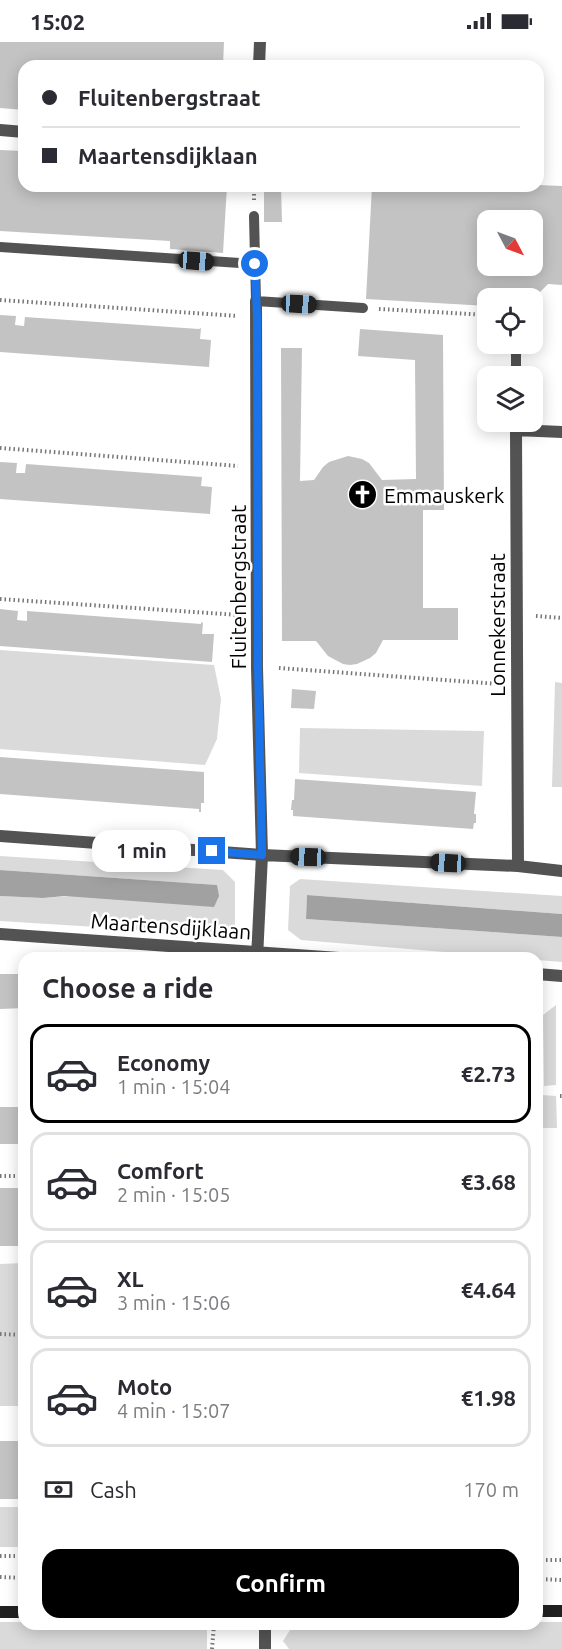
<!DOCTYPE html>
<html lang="en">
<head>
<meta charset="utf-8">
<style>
  body { margin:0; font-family:Ubuntu,sans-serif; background:#f7f7f7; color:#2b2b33; height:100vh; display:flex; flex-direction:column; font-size:22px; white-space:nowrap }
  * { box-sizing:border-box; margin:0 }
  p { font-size:20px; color:#7c7c81 }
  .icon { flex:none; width:33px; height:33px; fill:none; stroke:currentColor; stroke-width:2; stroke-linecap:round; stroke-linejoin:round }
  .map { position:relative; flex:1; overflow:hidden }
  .drawer { position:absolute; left:18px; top:910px; width:525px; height:678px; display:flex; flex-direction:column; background:#fff; border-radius:18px; box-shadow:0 3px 15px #0003 }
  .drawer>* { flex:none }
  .banner { position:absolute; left:18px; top:18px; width:526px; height:132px; border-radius:18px; box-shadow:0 3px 15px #0003; display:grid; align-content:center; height:132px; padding:0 24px; background:#fff }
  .needle { width:39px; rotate:131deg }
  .fabs { position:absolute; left:477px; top:168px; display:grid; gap:12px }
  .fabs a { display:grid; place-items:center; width:66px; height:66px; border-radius:12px; background:#fff; box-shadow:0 3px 15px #0003; font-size:30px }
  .end { position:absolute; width:27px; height:27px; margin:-14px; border:8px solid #1a73e8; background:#fff; box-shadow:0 0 0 3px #fff }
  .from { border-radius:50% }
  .bubble { position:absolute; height:42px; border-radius:18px; background:#fff; box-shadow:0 3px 15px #0003; font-size:20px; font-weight:700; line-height:42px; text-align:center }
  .car { position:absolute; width:18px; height:36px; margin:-18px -9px; border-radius:8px; box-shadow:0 0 4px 2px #0007; background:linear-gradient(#222 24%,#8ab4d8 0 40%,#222 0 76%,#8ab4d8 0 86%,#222 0) }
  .banner b { display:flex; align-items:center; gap:21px; height:57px; font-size:22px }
  .banner b+b { border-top:2px solid #e1e1e2 }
  .banner i { width:15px; height:15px; background:#2b2b33 }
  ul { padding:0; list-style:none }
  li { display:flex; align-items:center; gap:18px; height:99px; margin:0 12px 9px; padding:0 12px; border:3px solid #e1e1e2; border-radius:18px }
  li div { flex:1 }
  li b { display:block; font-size:22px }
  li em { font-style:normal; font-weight:700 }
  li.on { border-color:#000 }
  li>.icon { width:54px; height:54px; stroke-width:1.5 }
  h2 { padding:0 24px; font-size:27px; line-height:72px }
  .pay { display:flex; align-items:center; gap:15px; height:66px; padding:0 24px; font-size:22px }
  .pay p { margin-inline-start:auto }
  .button { display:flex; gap:12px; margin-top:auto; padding:12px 24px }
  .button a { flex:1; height:69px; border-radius:18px; background:#000; color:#fff; font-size:24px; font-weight:700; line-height:69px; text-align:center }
  .status { display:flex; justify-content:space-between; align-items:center; height:42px; padding:0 30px; background:#fff; direction:ltr }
  .status svg { height:16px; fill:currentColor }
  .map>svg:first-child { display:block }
</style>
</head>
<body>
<div class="status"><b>15:02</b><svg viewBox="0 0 49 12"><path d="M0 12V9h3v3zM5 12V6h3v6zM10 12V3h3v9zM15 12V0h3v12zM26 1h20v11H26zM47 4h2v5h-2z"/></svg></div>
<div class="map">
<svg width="562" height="1607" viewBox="0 0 562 1607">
  <rect width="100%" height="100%" fill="#fff"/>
  <path fill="#dadada" d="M0,608L214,623L221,657L217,697L205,723L0,707Z
    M555,640L562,641V745H552Z
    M300,686L484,689L482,744L299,731Z
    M0,814L223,828L235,840V884L225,893L0,879V854L43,856L216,843L0,828Z
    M300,837L562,854V872L307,853L306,877L562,895V920L537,918V916H516L301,898L288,888L290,844Z
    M556,963V1043L544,1044L543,973Z
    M542,1053L556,1054L557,1086H542Z
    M24,1221V1364H0V1222Z
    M0,1465H24V1505H0Z
    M0,1580H24V1582L207,1583V1607H0Z
    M537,1580H562V1607H289L283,1599L290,1588L298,1583L537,1582Z"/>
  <path fill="#a1a1a1" d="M0,828L217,843L219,854L214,865L65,854L43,856L0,854Z
    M307,853L562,872V895L306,877Z"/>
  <path fill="#c3c3c3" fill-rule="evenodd" d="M0,0H224L223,24H24V68L0,66Z
    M0,108L24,109V144H227L223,211L170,207V199L0,189Z
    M538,143L562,144V243L548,242L534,256H488V264L366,257L372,144ZM488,178H532V224H488Z
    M264,144H281L282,180H264Z
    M0,273L16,274L15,283L24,284L25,275L199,287L201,286L200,297L211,298L209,325L0,310Z
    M360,287L443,293L444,468H423V566H458V598H383L376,611L370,616L357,622L350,623L343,622L328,614L316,599H282L281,306H302L300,439L314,438L323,425L329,420L348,414L362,417L369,421L382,438L416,437L415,318L358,314Z
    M0,420L17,421L16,431H25L26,422L202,435L201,444L212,445L210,472L0,457Z
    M0,567L18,569L17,578L27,579V569L201,582V580L203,581L202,592H214L212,620L0,604Z
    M292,647L316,649L314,667L291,666Z
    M0,715L204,730V761H201V770H199V767L0,752Z
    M295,737L476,750L474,772H476V781H474L473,787L293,774V768H291L292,758H294Z
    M0,932H24V966L0,967Z
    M0,1065H24V1102H0Z
    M0,1146H24V1204H0Z
    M0,1399H24V1457H0Z"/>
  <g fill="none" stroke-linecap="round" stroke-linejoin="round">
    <path stroke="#757575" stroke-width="4" stroke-dasharray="1.5 3" stroke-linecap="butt" d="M254,158V144
      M0,258L238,274
      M379,267L488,273
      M0,406L238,424
      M0,557L239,573
      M536,574L562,576
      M279,626L499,642
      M560,1054H562
      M0,1134H24
      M0,1292L24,1293
      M0,1514H24
      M537,1518H562
      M0,1535L24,1536
      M537,1537L562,1538
      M212,1607L214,1582"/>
    <path stroke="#535353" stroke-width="10" d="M254,174L256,259L363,266
      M0,205L255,222
      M516,334V302"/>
    <path stroke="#535353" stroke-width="12" d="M259,24L260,0
      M0,88L24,90"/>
    <path stroke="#535353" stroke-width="12" d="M256,259L257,626L262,813L257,916
      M0,794L262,813L518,824L562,829
      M518,824L516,388L562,390
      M0,892L339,916
      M537,932L562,934
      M265,1582V1607"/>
    <path stroke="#202020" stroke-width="12" d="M537,1569H562
      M0,1570H24"/>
  </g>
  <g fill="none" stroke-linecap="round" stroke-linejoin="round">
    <path stroke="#1a73e8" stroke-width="8" d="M212,809L262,813L258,626L257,275L255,222"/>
  </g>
  <defs>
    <symbol id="church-disc" viewBox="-11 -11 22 22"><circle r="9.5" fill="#000" stroke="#fff"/><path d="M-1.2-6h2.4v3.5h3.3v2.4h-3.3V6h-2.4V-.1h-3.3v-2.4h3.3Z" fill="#fff"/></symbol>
  </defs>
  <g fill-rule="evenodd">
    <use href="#church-disc" x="346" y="436" width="33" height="33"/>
  </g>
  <g text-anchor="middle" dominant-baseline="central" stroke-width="5" stroke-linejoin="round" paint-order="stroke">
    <g font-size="21" fill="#000" stroke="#fff" text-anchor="start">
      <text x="384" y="453">Emmauskerk</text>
    </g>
    <g font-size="21" fill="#000" stroke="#fff">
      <text transform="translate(238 545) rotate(-90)">Fluitenbergstraat</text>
      <text transform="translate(497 583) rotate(-90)">Lonnekerstraat</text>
      <text transform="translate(171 884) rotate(4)">Maartensdijklaan</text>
    </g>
  </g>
</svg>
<div class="fabs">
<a><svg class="needle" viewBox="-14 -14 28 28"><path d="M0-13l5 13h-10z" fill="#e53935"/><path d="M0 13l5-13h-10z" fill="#7c7c81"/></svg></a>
<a><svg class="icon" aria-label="locate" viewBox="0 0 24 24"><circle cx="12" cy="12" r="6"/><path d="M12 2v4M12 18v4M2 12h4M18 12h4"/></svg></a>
<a><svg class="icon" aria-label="layers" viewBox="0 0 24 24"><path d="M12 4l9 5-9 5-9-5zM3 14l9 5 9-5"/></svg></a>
</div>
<i class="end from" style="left:255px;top:222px"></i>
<i class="end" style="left:212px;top:809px"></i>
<div class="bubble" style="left:92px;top:788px;width:99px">1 min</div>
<i class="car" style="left:196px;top:219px;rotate:94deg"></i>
<i class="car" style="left:299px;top:262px;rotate:93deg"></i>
<i class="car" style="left:308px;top:815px;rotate:272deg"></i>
<i class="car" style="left:448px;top:821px;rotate:273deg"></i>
<div class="banner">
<b><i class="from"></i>Fluitenbergstraat</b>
<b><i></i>Maartensdijklaan</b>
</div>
<section class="drawer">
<h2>Choose a ride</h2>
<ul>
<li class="on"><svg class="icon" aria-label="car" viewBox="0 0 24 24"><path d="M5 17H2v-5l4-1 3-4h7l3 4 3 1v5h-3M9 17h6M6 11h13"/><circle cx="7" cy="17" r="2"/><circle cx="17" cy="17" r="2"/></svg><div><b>Economy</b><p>1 min · 15:04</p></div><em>€2.73</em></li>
<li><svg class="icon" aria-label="car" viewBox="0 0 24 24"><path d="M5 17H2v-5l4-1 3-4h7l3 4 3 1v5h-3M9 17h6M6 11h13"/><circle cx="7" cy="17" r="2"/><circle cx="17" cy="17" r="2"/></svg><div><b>Comfort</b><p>2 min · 15:05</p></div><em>€3.68</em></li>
<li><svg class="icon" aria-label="car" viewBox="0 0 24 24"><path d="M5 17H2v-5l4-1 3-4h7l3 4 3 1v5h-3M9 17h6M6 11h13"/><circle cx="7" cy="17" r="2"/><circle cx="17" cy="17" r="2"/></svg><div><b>XL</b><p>3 min · 15:06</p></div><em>€4.64</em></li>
<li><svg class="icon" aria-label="car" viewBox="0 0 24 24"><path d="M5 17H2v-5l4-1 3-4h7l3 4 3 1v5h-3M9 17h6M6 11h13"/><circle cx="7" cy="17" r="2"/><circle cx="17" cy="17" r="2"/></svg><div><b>Moto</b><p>4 min · 15:07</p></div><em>€1.98</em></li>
</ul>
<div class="pay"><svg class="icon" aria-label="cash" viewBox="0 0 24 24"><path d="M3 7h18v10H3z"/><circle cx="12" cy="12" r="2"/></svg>Cash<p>170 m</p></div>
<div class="button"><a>Confirm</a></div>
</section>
</div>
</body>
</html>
